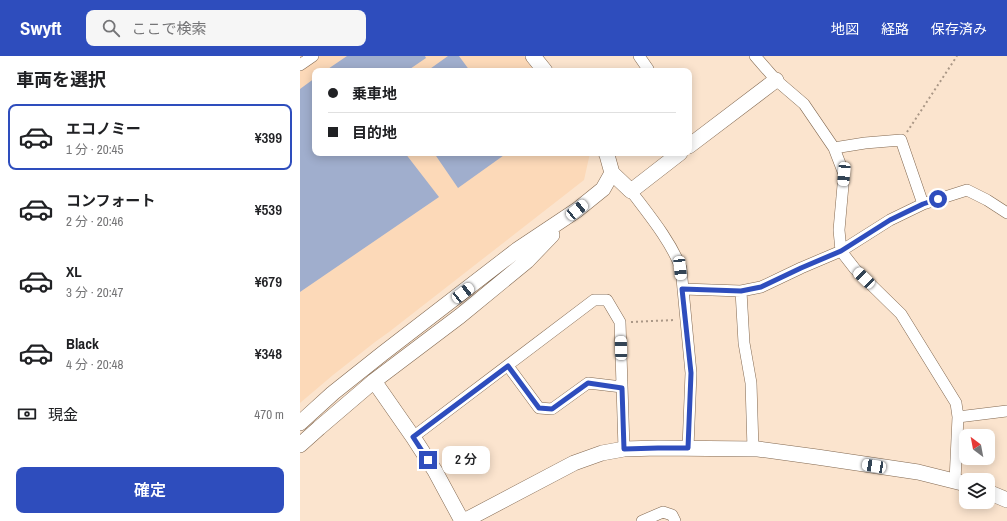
<!DOCTYPE html>
<html lang="ja">
<head>
<meta charset="utf-8">
<style>
  body { margin:0; font-family:"Archivo Narrow","Noto Sans JP",sans-serif; background:#f6f6f6; color:#202124; height:100vh; display:flex; flex-direction:column; font-size:15px; white-space:nowrap }
  * { box-sizing:border-box; margin:0 }
  p { font-size:13px; color:#757577 }
  .icon { flex:none; width:22px; height:22px; fill:none; stroke:currentColor; stroke-width:2; stroke-linecap:round; stroke-linejoin:round }
  .map { position:relative; flex:1; overflow:hidden }
  .drawer { display:flex; flex-direction:column; background:#fff; width:300px }
  .drawer>* { flex:none }
  .guide { position:absolute; left:12px; top:12px; width:380px; height:88px; border-radius:8px; box-shadow:0 2px 10px #0003; display:grid; align-content:center; height:88px; padding:0 16px; background:#fff }
  .needle { width:26px; rotate:328deg }
  .buttons { position:absolute; left:659px; top:373px; display:grid; gap:8px }
  .buttons a { display:grid; place-items:center; width:36px; height:36px; border-radius:8px; background:#fff; box-shadow:0 2px 10px #0003; font-size:20px }
  .end { position:absolute; width:18px; height:18px; margin:-9px; border:5px solid #2e4dbd; background:#fff; box-shadow:0 0 0 2px #fff }
  .from { border-radius:50% }
  .bubble { position:absolute; height:28px; border-radius:8px; background:#fff; box-shadow:0 2px 10px #0003; font-size:13px; font-weight:600; line-height:28px; text-align:center }
  .car { position:absolute; width:12px; height:24px; margin:-12px -6px; border-radius:5px; box-shadow:0 0 3px 1px #0007; background:linear-gradient(#fff 24%,#345 0 40%,#fff 0 76%,#345 0 86%,#fff 0) }
  .guide b { display:flex; align-items:center; gap:14px; height:38px; font-size:15px }
  .guide b+b { border-top:1px solid #e0e0e0 }
  .guide i { width:10px; height:10px; background:#202124 }
  ul { padding:0; list-style:none }
  li { display:flex; align-items:center; gap:12px; height:66px; margin:0 8px 6px; padding:0 8px; border:2px solid transparent; border-radius:8px }
  li div { flex:1 }
  li b { display:block; font-size:15px }
  li em { font-style:normal; font-weight:600 }
  li.active { border-color:#2e4dbd }
  li>.icon { width:36px; height:36px; stroke-width:1.5 }
  h2 { padding:0 16px; font-size:18px; line-height:48px }
  .pay { display:flex; align-items:center; gap:10px; height:44px; padding:0 16px; font-size:15px }
  .pay p { margin-inline-start:auto }
  .button { display:flex; gap:8px; margin-top:auto; padding:8px 16px }
  .button a { flex:1; height:46px; border-radius:8px; background:#2e4dbd; color:#fff; font-size:16px; font-weight:600; line-height:46px; text-align:center }
  header { display:flex; align-items:center; gap:24px; box-sizing:border-box; height:56px; padding:0 20px; background:#2e4dbd; color:#fff }
  header strong { font-size:19px }
  nav { display:flex; gap:22px; margin-inline-start:auto; font-size:14px }
  .search { width:280px; height:36px; background:#f6f6f6; display:flex; align-items:center; gap:10px; box-sizing:border-box; padding:0 14px; border-radius:8px; color:#757577; font-size:15px }
  main { display:flex; flex:1; min-height:0 }
  .map>svg:first-child { display:block }
</style>
</head>
<body>
<header>
<strong>Swyft</strong>
<div class="search"><svg class="icon" aria-label="search" viewBox="0 0 24 24"><circle cx="10" cy="10" r="6"/><path d="M15 15l6 6"/></svg>ここで検索</div>
<nav><a>地図</a><a>経路</a><a>保存済み</a></nav>
</header>
<main>
<section class="drawer">
<h2>車両を選択</h2>
<ul>
<li class="active"><svg class="icon" aria-label="car" viewBox="0 0 24 24"><path d="M5 17H2v-5l4-1 3-4h7l3 4 3 1v5h-3M9 17h6M6 11h13"/><circle cx="7" cy="17" r="2"/><circle cx="17" cy="17" r="2"/></svg><div><b>エコノミー</b><p>1 分 · 20:45</p></div><em>¥399</em></li>
<li><svg class="icon" aria-label="car" viewBox="0 0 24 24"><path d="M5 17H2v-5l4-1 3-4h7l3 4 3 1v5h-3M9 17h6M6 11h13"/><circle cx="7" cy="17" r="2"/><circle cx="17" cy="17" r="2"/></svg><div><b>コンフォート</b><p>2 分 · 20:46</p></div><em>¥539</em></li>
<li><svg class="icon" aria-label="car" viewBox="0 0 24 24"><path d="M5 17H2v-5l4-1 3-4h7l3 4 3 1v5h-3M9 17h6M6 11h13"/><circle cx="7" cy="17" r="2"/><circle cx="17" cy="17" r="2"/></svg><div><b>XL</b><p>3 分 · 20:47</p></div><em>¥679</em></li>
<li><svg class="icon" aria-label="car" viewBox="0 0 24 24"><path d="M5 17H2v-5l4-1 3-4h7l3 4 3 1v5h-3M9 17h6M6 11h13"/><circle cx="7" cy="17" r="2"/><circle cx="17" cy="17" r="2"/></svg><div><b>Black</b><p>4 分 · 20:48</p></div><em>¥348</em></li>
</ul>
<div class="pay"><svg class="icon" aria-label="cash" viewBox="0 0 24 24"><path d="M3 7h18v10H3z"/><circle cx="12" cy="12" r="2"/></svg>現金<p>470 m</p></div>
<div class="button"><a>確定</a></div>
</section>
<div class="map">
<svg width="707" height="465" viewBox="0 0 707 465">
  <rect width="100%" height="100%" fill="#fbe4ce"/>
  <path fill="#fcd9b8" d="M0,0H224L234,15H15V97H290L284,124L89,276L75,286L33,319L0,347Z"/>
  <path fill="#a0aecd" d="M47,0H125L126,2L107,15H25Z
    M148,0H159L170,15H127Z
    M15,22V97H105L139,141L0,236V33Z
    M134,97H207L158,132Z"/>
  <g fill="none" stroke-linecap="round" stroke-linejoin="round">
    <defs>
      <path id="street" d="M339,0L348,13L345,15
        M455,0L476,24L504,48L534,92L544,118L539,174L541,195L555,213L601,258L656,347L658,361L655,425
        M0,9L13,0
        M534,92L565,87L601,84L623,148L667,134L687,144L707,157
        M331,135C349,159 370,184 381,212L391,317L388,392
        M383,233L441,235L461,231L501,212L541,195L590,164L623,148
        M441,235L444,287L451,327L453,393
        M208,310L239,352L252,353L288,327L322,331
        M658,361L707,355
        M113,381L294,244H307L320,266L324,393
        M342,465L363,456L372,459L375,465"/>
      <path id="secondary" d="M233,0L245,15
        M389,90L476,24
        M306,97L307,99L312,117
        M74,325L113,381L135,415L162,465
        M0,367L33,337L82,298L217,194L277,154L303,133L312,117L331,135L380,97
        M0,389L19,372L74,325L160,260L227,205L252,179
        M688,436L707,444
        M164,465L274,407L302,397L324,393L358,392L458,393L517,401L618,416L666,428"/>
    </defs>
    <use href="#street" stroke="#826850" stroke-width="12"/>
    <use href="#secondary" stroke="#826850" stroke-width="16"/>
    <path stroke="#aa9786" stroke-width="2" stroke-dasharray="2 3" stroke-linecap="butt" d="M607,76L657,0
      M331,266L375,264"/>
    <use href="#street" stroke="#fff" stroke-width="11"/>
    <use href="#secondary" stroke="#fff" stroke-width="15"/>
  </g>
  <g fill="none" stroke-linecap="round" stroke-linejoin="round">
    <path stroke="#2e4dbd" stroke-width="5" d="M128,404L113,381L208,310L239,352L252,353L288,327L322,332L324,393L358,392H388L391,317L382,233L441,235L461,231L501,212L541,195L590,164L623,148L638,143"/>
  </g>
</svg>
<div class="buttons">
<a><svg class="needle" viewBox="-14 -14 28 28"><path d="M0-13l5 13h-10z" fill="#e53935"/><path d="M0 13l5-13h-10z" fill="#757577"/></svg></a>
<a><svg class="icon" aria-label="layers" viewBox="0 0 24 24"><path d="M12 4l9 5-9 5-9-5zM3 14l9 5 9-5"/></svg></a>
</div>
<i class="end from" style="left:638px;top:143px"></i>
<i class="end" style="left:128px;top:404px"></i>
<div class="bubble" style="left:142px;top:390px;width:48px">2 分</div>
<i class="car" style="left:544px;top:118px;rotate:185deg"></i>
<i class="car" style="left:277px;top:154px;rotate:51deg"></i>
<i class="car" style="left:380px;top:212px;rotate:174deg"></i>
<i class="car" style="left:564px;top:222px;rotate:314deg"></i>
<i class="car" style="left:163px;top:237px;rotate:52deg"></i>
<i class="car" style="left:321px;top:292px;rotate:359deg"></i>
<i class="car" style="left:574px;top:410px;rotate:279deg"></i>
<div class="guide">
<b><i class="from"></i>乗車地</b>
<b><i></i>目的地</b>
</div>
</div>
</main>
</body>
</html>
